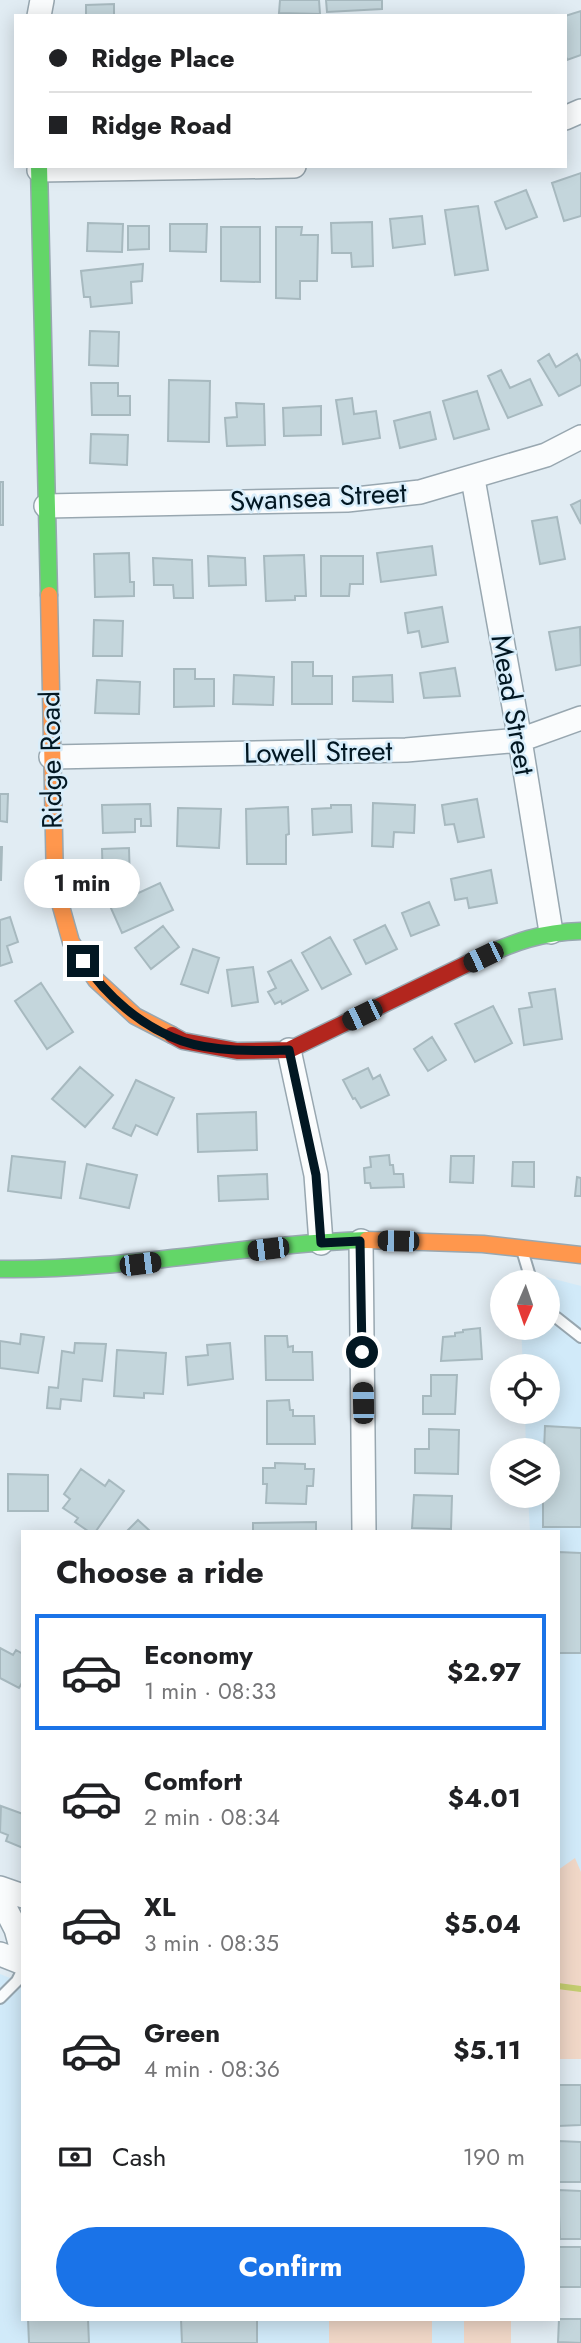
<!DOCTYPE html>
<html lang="en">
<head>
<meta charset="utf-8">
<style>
  body { margin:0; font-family:Jost,sans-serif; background:#f6f6f6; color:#202124; height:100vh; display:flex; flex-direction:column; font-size:26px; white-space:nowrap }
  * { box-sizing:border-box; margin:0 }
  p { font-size:23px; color:#757577 }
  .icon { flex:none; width:38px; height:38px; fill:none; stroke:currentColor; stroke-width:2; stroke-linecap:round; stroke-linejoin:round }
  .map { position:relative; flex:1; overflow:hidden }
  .details { position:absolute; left:21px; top:1530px; width:539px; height:791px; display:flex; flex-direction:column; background:#fff; border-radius:0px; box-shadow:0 4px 18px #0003 }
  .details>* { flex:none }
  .guide { position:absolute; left:14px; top:14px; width:553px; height:154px; border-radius:0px; box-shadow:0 4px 18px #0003; display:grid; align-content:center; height:154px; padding:0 35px; background:#fff }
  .needle { width:46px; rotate:182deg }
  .buttons { position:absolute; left:490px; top:1270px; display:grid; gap:14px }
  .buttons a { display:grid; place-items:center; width:70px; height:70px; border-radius:50%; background:#fff; box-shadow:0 4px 18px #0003; font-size:35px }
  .end { position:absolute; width:32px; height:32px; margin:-16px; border:9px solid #021722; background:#fff; box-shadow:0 0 0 4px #fff }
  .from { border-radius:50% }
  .bubble { position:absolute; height:49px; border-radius:24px; background:#fff; box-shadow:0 4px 18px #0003; font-size:23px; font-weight:700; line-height:49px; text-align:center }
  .car { position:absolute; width:21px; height:42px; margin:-21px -10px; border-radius:9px; box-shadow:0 0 5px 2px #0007; background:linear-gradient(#222 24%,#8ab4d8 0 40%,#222 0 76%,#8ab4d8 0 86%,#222 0) }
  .guide b { display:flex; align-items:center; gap:24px; height:66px; font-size:26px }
  .guide b+b { border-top:2px solid #e0e0e0 }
  .guide i { width:18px; height:18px; background:#202124 }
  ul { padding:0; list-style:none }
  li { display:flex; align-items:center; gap:21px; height:116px; margin:0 14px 10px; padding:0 21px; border:4px solid transparent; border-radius:0px }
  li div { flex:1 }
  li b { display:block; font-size:26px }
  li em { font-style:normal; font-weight:700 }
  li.active { border-color:#1a73e8 }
  li>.icon { width:63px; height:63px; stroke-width:1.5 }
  h2 { padding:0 35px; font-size:32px; line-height:84px }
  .pay { display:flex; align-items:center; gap:18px; height:77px; padding:0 35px; font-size:26px }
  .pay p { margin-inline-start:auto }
  .cta { display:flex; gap:14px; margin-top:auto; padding:14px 35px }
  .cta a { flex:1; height:80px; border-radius:42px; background:#1a73e8; color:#fff; font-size:28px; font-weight:700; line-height:80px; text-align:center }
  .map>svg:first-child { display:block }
</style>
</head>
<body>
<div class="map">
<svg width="581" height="2343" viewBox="0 0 581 2343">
  <rect width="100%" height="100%" fill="#e1ecf3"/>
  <path fill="#d1eaf9" d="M519,1270L581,1286V2040L558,2036V1531H530L528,1496H548V1451H526L525,1412H548V1367H523L521,1328H548V1283H519Z
    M0,1974L23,1983V2319H497V2343H0Z"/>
  <path fill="#f0d7c7" d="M575,1858L581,1872V2059H558V1870Z
    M329,2319H432V2343H329Z
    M464,2319H511V2343H464Z"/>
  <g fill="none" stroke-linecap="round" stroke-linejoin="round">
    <path stroke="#c4cd70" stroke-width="6" d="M558,1986L581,1989"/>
  </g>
  <path fill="#c4d6dc" stroke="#a7b9bf" stroke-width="2" d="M280,0H319L320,14L279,13Z
    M326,0H382V9L327,12Z
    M114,4V15L124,16H86V5Z
    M581,11V55L567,60L565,53V16Z
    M581,173V216L564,221L552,183Z
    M526,190L537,217L506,229L495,202Z
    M478,206L488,270L455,275L445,210Z
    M422,216L425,244L393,248L390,219Z
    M372,222L373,266L352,267L351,253H332L331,223Z
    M88,223L123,224L122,252L87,251Z
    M170,224H207L206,252L170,251Z
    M128,226H149V249L128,250Z
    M221,227H260V282L221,281Z
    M276,227H302L301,235H318L317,281H300V299L276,298Z
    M143,264L142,281L131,282L132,303L91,307L90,297H84L81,271Z
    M90,331L119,332L118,366L89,365Z
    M549,354L556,367L577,354L581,362V385L559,396L538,361Z
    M501,370L510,388L530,379L542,405L508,418L488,376Z
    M169,380L210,381L209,442L168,441Z
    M91,383H118V396H130V415H92Z
    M477,391L489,429L454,439L443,401Z
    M352,398L354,414L376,411L380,438L343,444L336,400Z
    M236,403L264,404L265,445L227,446L225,418L237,417Z
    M321,406V435L284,436L283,408Z
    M430,412L436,439L400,448L394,421Z
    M91,434L128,435L127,465L90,463Z
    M0,482H3V525H0Z
    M581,500V524L571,505Z
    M557,517L565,559L540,564L532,521Z
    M432,546L436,575L381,582L377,553Z
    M129,553L130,582H134V596L95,597L94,554Z
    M304,555L306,596H295V600L266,601L264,556Z
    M208,556L245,558L246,585L209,586Z
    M321,556H363V584H350L349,596H321Z
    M153,558L192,560L193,598H174L173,585H154Z
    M442,607L448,642L422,647L419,631L408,633L405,613Z
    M94,620L123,621L122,656H93Z
    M580,627L581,665L556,670L549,632Z
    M292,662H313V676H332V704H292Z
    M455,668L460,696L424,698L420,673Z
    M174,669H195V679H214V706L174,707Z
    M234,675L274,677L273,705L233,704Z
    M392,675L393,702L353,701V677Z
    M97,680L140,682L139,714L95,713Z
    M0,794H8L7,822L0,821Z
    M477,799L484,837L458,842L454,824L445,825L442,805Z
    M373,803L415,805L414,833L394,832L393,847L372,846Z
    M150,804L151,826H141V819H135V832L103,833L102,805Z
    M331,805H351L352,832L313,835L312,809L331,808Z
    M288,807L289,834L286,835V864H247L246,809Z
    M178,808L221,809L219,848L177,846Z
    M0,847H2L1,880H0Z
    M129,848L130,883L103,884L102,849Z
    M491,870L497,903L469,908L467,898L455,900L451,879Z
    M160,883L173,910L122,933L110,906Z
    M429,902L439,925L411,936L402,913Z
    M10,917L18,942L7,946L12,962L0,966V920Z
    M385,925L397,949L366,964L354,940Z
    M163,926L179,947L151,969L135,948Z
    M330,937L351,974L322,989L302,953Z
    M193,949L219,958L208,993L181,984Z
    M291,960L308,990L282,1004L281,1001L275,1004L268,992L276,988L268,972Z
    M253,967L258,1002L232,1006L227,970Z
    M41,983L73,1032L47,1049L15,1001Z
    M555,989L562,1039L524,1045L519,1009L532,1007L529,993Z
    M493,1006L512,1043L475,1062L455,1024Z
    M432,1037L446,1060L428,1071L414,1049Z
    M80,1067L113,1095L85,1127L52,1099Z
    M368,1068L373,1079L380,1075L389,1095L361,1108L355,1098L353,1099L343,1080Z
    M136,1080L174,1098L157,1135L136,1125L131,1136L113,1128Z
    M256,1112L257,1150L198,1152L197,1114Z
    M389,1155L390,1165H393L394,1174H403L404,1187L371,1188L370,1183H365L364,1168L371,1167L370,1157Z
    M12,1156L65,1162L61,1198L8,1191Z
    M451,1156H474L473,1183L450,1182Z
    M513,1162H534V1187L512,1186Z
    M87,1164L137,1175L129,1208L80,1198Z
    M267,1174L268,1199L219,1201L218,1176Z
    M577,1177L581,1178V1196H575Z
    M480,1328L482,1359L441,1361L443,1337L455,1336V1333L463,1332V1330Z
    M21,1334L44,1337L38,1373L0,1368V1341L20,1344Z
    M265,1336H287L288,1347L293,1346V1352H312L313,1380H266Z
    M75,1343L106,1344L102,1381L83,1379L81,1401L61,1399L60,1409L47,1408L49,1387L58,1388L62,1351L74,1353Z
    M230,1343L233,1379L188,1385L186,1357L208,1355L207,1345Z
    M117,1350L166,1353L163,1394L144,1393V1398L114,1396Z
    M431,1375H457L455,1414H423V1396H431Z
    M289,1400L290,1410H293V1416H314L315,1444H267V1401Z
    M545,1426L581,1428V1527H543V1496H548V1451H544Z
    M429,1429L459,1430L458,1474L415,1473V1449H429Z
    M275,1463L305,1464V1469H314L313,1486H307L306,1504L266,1503L267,1484H263V1468H275Z
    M81,1469L105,1486L109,1480L124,1491L96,1531H88L75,1522L78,1518L63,1508L70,1499L64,1494Z
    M8,1474L48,1475V1511H8Z
    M414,1495L452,1496L451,1529L412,1528Z
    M138,1520L150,1531H127Z
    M316,1522V1531H253V1523Z
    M558,1552L581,1553V1653H558Z
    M0,1648L13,1655L16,1650L23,1654V1681L19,1688L0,1678Z
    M1,1806L23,1814V1848L6,1841L8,1835L0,1832Z
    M558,2085H581V2125L558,2126Z
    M558,2141L581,2142V2182H558Z
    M558,2190L581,2191V2239H560Z
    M558,2247H581V2287H558Z
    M28,2319H88L89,2343H29Z
    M181,2319H257V2343H182Z
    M559,2319H581V2343L558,2342Z"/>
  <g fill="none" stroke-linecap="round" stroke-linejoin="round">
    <defs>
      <path id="lane" d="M522,1250L532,1283
        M548,1311L581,1337
        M0,1998L17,1981L23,1969"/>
      <path id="street" d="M39,16L42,0
        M565,118L581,111
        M39,170L294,166
        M473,479L520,740L551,932
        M46,506L347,500L420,492L546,455L581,437
        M51,757L406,750L520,740L581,718
        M289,1050L316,1175L321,1243
        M361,1241L364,1531
        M0,1888L23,1896
        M0,1898L16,1929L23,1954
        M0,1954L23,1963"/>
      <path id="fast" d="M39,166L49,595
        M479,958C514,942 542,932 581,931
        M0,1269C123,1271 244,1244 367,1240"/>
      <path id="slow" d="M49,595L55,885L71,942L96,980L135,1016L172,1035
        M367,1240L483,1244L581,1255"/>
      <path id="jam" d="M172,1035L183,1041L237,1051L289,1050L479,958"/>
    </defs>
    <use href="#lane" stroke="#98a7b0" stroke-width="14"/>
    <use href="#street" stroke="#98a7b0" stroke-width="26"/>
    <use href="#fast" stroke="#98a7b0" stroke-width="19"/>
    <use href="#slow" stroke="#98a7b0" stroke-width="19"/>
    <use href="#jam" stroke="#98a7b0" stroke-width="19"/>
    <use href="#lane" stroke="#fafcfd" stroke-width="10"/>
    <use href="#street" stroke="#fafcfd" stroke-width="23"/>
    <use href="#fast" stroke="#63d668" stroke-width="16"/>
    <use href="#slow" stroke="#ff974d" stroke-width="16"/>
    <use href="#jam" stroke="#b3261e" stroke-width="16"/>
  </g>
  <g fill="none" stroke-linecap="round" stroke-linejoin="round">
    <path stroke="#021722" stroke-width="9" d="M83,961C106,996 142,1027 182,1041C214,1052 256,1051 289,1050L316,1175L321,1243L360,1241L362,1352"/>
  </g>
  <g text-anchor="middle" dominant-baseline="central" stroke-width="5" stroke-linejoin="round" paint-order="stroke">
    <g font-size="28" fill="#021722" stroke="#d9eefb">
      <text transform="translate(318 497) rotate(-3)">Swansea Street</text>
      <text transform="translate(513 705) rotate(80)">Mead Street</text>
      <text transform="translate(318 752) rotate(-1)">Lowell Street</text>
      <text transform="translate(51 760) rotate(-91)">Ridge Road</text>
    </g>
  </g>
</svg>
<div class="buttons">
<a><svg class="needle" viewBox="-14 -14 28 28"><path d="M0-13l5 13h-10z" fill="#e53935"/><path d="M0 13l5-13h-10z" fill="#757577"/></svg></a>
<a><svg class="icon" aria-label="locate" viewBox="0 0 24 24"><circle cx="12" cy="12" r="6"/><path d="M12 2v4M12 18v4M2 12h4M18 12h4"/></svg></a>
<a><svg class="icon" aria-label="layers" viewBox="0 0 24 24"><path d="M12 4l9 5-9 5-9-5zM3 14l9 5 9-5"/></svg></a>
</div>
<i class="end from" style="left:362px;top:1352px"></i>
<i class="end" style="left:83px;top:961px"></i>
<div class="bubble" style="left:24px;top:859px;width:116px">1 min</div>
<i class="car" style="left:483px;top:957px;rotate:244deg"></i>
<i class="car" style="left:362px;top:1015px;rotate:244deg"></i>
<i class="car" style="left:398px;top:1241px;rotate:271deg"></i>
<i class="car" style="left:268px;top:1249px;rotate:263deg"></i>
<i class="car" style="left:140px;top:1264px;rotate:83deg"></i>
<i class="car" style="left:363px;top:1403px;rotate:359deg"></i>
<div class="guide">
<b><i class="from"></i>Ridge Place</b>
<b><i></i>Ridge Road</b>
</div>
<section class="details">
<h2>Choose a ride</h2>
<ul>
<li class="active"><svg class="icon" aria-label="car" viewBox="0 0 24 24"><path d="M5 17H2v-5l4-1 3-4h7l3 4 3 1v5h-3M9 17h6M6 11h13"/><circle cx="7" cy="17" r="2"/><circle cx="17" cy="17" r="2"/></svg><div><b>Economy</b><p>1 min · 08:33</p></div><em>$2.97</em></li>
<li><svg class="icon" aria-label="car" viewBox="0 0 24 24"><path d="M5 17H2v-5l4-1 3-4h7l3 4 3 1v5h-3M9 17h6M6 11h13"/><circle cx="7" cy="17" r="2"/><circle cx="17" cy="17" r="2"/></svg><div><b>Comfort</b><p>2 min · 08:34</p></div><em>$4.01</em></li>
<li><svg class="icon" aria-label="car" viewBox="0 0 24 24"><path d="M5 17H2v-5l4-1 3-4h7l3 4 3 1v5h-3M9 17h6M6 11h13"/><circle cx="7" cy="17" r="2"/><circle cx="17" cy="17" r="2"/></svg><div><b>XL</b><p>3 min · 08:35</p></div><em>$5.04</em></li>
<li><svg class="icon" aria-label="car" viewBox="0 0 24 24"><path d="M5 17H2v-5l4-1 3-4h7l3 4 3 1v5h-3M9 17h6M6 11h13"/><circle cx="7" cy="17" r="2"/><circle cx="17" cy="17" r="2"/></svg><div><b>Green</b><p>4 min · 08:36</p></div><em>$5.11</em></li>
</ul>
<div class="pay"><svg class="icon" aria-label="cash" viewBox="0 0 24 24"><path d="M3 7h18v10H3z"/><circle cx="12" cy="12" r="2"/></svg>Cash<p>190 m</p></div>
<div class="cta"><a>Confirm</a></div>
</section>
</div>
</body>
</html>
